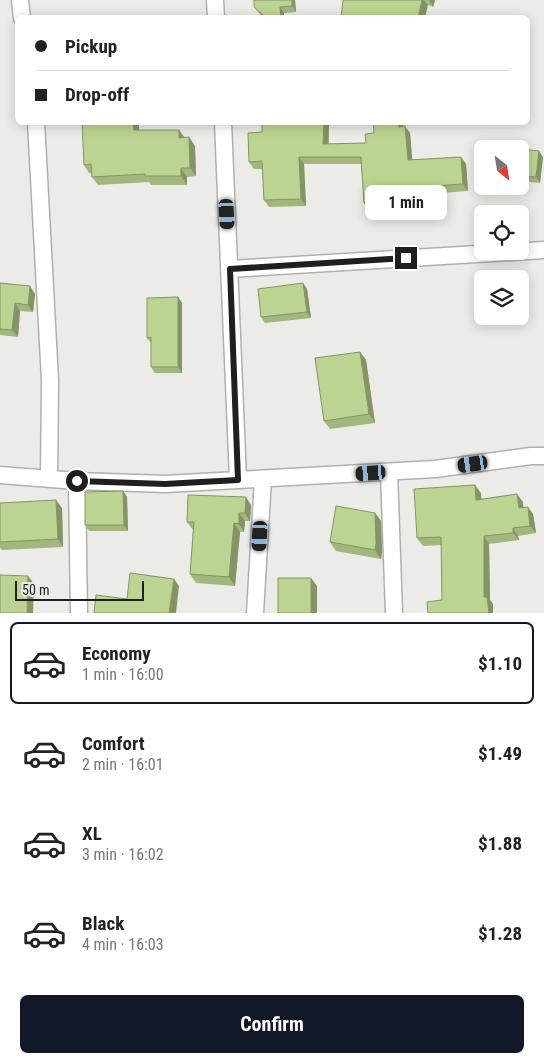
<!DOCTYPE html>
<html lang="en">
<head>
<meta charset="utf-8">
<style>
  body { margin:0; font-family:"Roboto Condensed",sans-serif; background:#f2f2f2; color:#222; height:100vh; display:flex; flex-direction:column; font-size:19px; white-space:nowrap }
  * { box-sizing:border-box; margin:0 }
  p { font-size:16px; color:#767676 }
  .icon { flex:none; width:28px; height:28px; fill:none; stroke:currentColor; stroke-width:2; stroke-linecap:round; stroke-linejoin:round }
  .map { position:relative; height:613px; overflow:hidden }
  .drawer { display:flex; flex-direction:column; background:#fff; flex:1 }
  .drawer>* { flex:none }
  .top-card { position:absolute; left:15px; top:15px; width:515px; height:110px; border-radius:8px; box-shadow:0 2px 12px #0003; display:grid; align-content:center; height:110px; padding:0 20px; background:#fff }
  .needle { width:32px; rotate:150deg }
  .fabs { position:absolute; left:474px; top:140px; display:grid; gap:10px }
  .fabs a { display:grid; place-items:center; width:55px; height:55px; border-radius:8px; background:#fff; box-shadow:0 2px 12px #0003; font-size:25px }
  .scale { position:absolute; left:15px; bottom:12px; width:129px; box-sizing:border-box; padding-left:5px; border:2px solid #1f1f1e; border-top:0; font-size:14px; line-height:18px; white-space:nowrap; color:#1f1f1e; -webkit-text-stroke:4px #ebebe7; paint-order:stroke }
  .end { position:absolute; width:22px; height:22px; margin:-11px; border:6px solid #1f1f1e; background:#fff; box-shadow:0 0 0 2px #fff }
  .from { border-radius:50% }
  .bubble { position:absolute; height:35px; border-radius:8px; background:#fff; box-shadow:0 2px 12px #0003; font-size:16px; font-weight:700; line-height:35px; text-align:center }
  .car { position:absolute; width:15px; height:30px; margin:-15px -8px; border-radius:6px; box-shadow:0 0 4px 1px #0007; background:linear-gradient(#222 24%,#8ab4d8 0 40%,#222 0 76%,#8ab4d8 0 86%,#222 0) }
  .top-card b { display:flex; align-items:center; gap:18px; height:48px; font-size:19px }
  .top-card b+b { border-top:1px solid #e0e0e0 }
  .top-card i { width:12px; height:12px; background:#222 }
  ul { padding:9px 0 0; list-style:none }
  li { display:flex; align-items:center; gap:15px; height:82px; margin:0 10px 8px; padding:0 10px; border:2px solid transparent; border-radius:8px }
  li div { flex:1 }
  li b { display:block; font-size:19px }
  li em { font-style:normal; font-weight:700 }
  li.on { border-color:#111827 }
  li>.icon { width:45px; height:45px; stroke-width:1.5 }
  .cta { display:flex; gap:10px; margin-top:auto; padding:10px 20px }
  .cta a { flex:1; height:58px; border-radius:8px; background:#111827; color:#fff; font-size:20px; font-weight:700; line-height:58px; text-align:center }
  .map>svg:first-child { display:block }
</style>
</head>
<body>
<div class="map">
<svg width="544" height="613" viewBox="0 0 544 613">
  <rect width="100%" height="100%" fill="#ebebe7"/>
  <g fill="none" stroke-linecap="round" stroke-linejoin="round">
    <defs>
      <path id="street" d="M20,0L22,18
        M215,0L216,18
        M36,122L50,380L49,479
        M223,122L238,479
        M230,269L544,250
        M389,472L394,613
        M0,475L77,481L165,484L435,469L531,456H544
        M77,481L79,613
        M255,613L263,479"/>
    </defs>
    <use href="#street" stroke="#b0b0ad" stroke-width="19"/>
    <use href="#street" stroke="#fff" stroke-width="16"/>
  </g>
  <path fill="#a2b67e" d="M254,0H295L296,12L284,13V18H263L254,7Z
    M343,0H435L433,7L428,5Z
    M278,122H329V144L366,143L374,133L403,126L410,133L412,160L461,157L466,164L468,191L411,195V207L369,210L364,203L361,164H304L306,206L269,207L264,200L263,169H254L249,162L262,132Z
    M139,130H179L184,137H189L195,146L196,176L187,177V185H151L149,182L98,185L92,177V173H89L84,165Z
    M520,149L543,157L540,183L520,181Z
    M0,283L35,294L33,312L20,311L18,337L0,335Z
    M303,283L307,289L311,318L265,323L261,317Z
    M178,297L182,303V373H155L151,367V343L147,338Z
    M360,352L366,360L375,423L330,429L324,421Z
    M123,491L127,497L128,531H89L85,525Z
    M481,493V499L523,502V507L533,514L536,533L518,536L519,540L489,544L490,600L493,604V613H428L442,600L441,545L423,546L417,538Z
    M0,503L62,508L63,547L2,550L0,548Z
    M251,505L250,521H245L244,532H240L235,586L196,583L190,574L193,530L187,522Z
    M375,513L381,521L382,552L381,559L336,551L330,542Z"/>
  <path fill="#849466" d="M292,0H295L296,12L292,6Z
    M422,0H424L428,5L425,18H418Z
    M429,0H435L433,7Z
    M280,7L284,13V18H281Z
    M133,122H139V138L134,130Z
    M324,122H329L328,151L323,144Z
    M398,122H403L404,134L399,127Z
    M405,126L410,133L413,168L408,160Z
    M179,130L185,138H179Z
    M189,137L195,146L196,176L190,168Z
    M539,151L543,157L540,183L536,177Z
    M299,157L304,164L306,206L301,199Z
    M461,157L466,164L468,191L463,184Z
    M181,168L187,177V185L181,176Z
    M406,188L411,195V207L406,200Z
    M303,283L307,289L311,318L307,312Z
    M30,286L35,294L33,312L28,305Z
    M178,297L182,303V373L178,367Z
    M15,303L20,311L18,337L12,330Z
    M360,352L366,360L375,423L369,414Z
    M475,485L481,493L482,507L476,500Z
    M123,491L127,497L128,531L124,525Z
    M517,494L523,502L524,516L519,508Z
    M246,497L251,505L250,521L245,513Z
    M56,500L62,508L63,547L58,539Z
    M528,507L533,514L536,533L530,526Z
    M239,513L245,521L244,532L239,524Z
    M375,513L381,521L382,552L381,559L375,550Z
    M234,523L240,532L235,586L229,577Z
    M513,528L518,536L519,540L513,533Z
    M484,536L489,544L490,600L493,604V613H489L484,597Z
    M28,576L34,584L33,613H27Z
    M311,578L317,586V613H311Z
    M174,579L179,586L176,613H169Z"/>
  <path fill="#bcd492" stroke="#849466" d="M254,0H292V6L280,7L281,18H264V16L254,7Z
    M343,0H422L418,18H341Z
    M82,122H133L134,130H179V138L189,137L190,168H181V176H145V174L92,177L91,164L84,165Z
    M278,122H324L323,144L366,143L365,134L374,133L373,122H398L399,127L405,126L408,160L461,157L463,184L406,188V200L364,203L361,157H299L301,199L264,200L262,161L249,162L248,133L262,132V123Z
    M493,146L517,149H493Z
    M520,149L539,151L536,177L520,176Z
    M0,283L30,286L28,305L15,303L12,330L0,329Z
    M303,283L307,312L261,317L258,289Z
    M178,297V367H151V337L147,338V298Z
    M360,352L369,414L324,421L315,358Z
    M475,485L476,500L517,494L519,508L528,507L530,526L513,528V533L484,536V597H487L489,613H428L427,602L442,600L441,537L417,538L414,489Z
    M123,491L124,525H85V492Z
    M188,495L246,497L245,513H239V524L234,523L229,577L190,574L194,522H187Z
    M56,500L58,539L0,542V503Z
    M336,506L375,513L376,543L375,550L330,542Z
    M130,573L174,579L169,613H94L96,595L127,599Z
    M0,575L28,576L27,613H0Z
    M278,578H311V613H278Z"/>
  <g fill="none" stroke-linecap="round" stroke-linejoin="round">
    <path stroke="#1f1f1e" stroke-width="6" d="M77,481L165,484L238,480L230,269L406,258"/>
  </g>
</svg>
<div class="fabs">
<a><svg class="needle" viewBox="-14 -14 28 28"><path d="M0-13l5 13h-10z" fill="#e53935"/><path d="M0 13l5-13h-10z" fill="#767676"/></svg></a>
<a><svg class="icon" aria-label="locate" viewBox="0 0 24 24"><circle cx="12" cy="12" r="6"/><path d="M12 2v4M12 18v4M2 12h4M18 12h4"/></svg></a>
<a><svg class="icon" aria-label="layers" viewBox="0 0 24 24"><path d="M12 4l9 5-9 5-9-5zM3 14l9 5 9-5"/></svg></a>
</div>
<div class="scale">50 m</div>
<i class="end from" style="left:77px;top:481px"></i>
<i class="end" style="left:406px;top:258px"></i>
<div class="bubble" style="left:365px;top:185px;width:82px">1 min</div>
<i class="car" style="left:227px;top:214px;rotate:177deg"></i>
<i class="car" style="left:473px;top:464px;rotate:262deg"></i>
<i class="car" style="left:371px;top:473px;rotate:266deg"></i>
<i class="car" style="left:260px;top:536px;rotate:183deg"></i>
<div class="top-card">
<b><i class="from"></i>Pickup</b>
<b><i></i>Drop-off</b>
</div>
</div>
<section class="drawer">
<ul>
<li class="on"><svg class="icon" aria-label="car" viewBox="0 0 24 24"><path d="M5 17H2v-5l4-1 3-4h7l3 4 3 1v5h-3M9 17h6M6 11h13"/><circle cx="7" cy="17" r="2"/><circle cx="17" cy="17" r="2"/></svg><div><b>Economy</b><p>1 min · 16:00</p></div><em>$1.10</em></li>
<li><svg class="icon" aria-label="car" viewBox="0 0 24 24"><path d="M5 17H2v-5l4-1 3-4h7l3 4 3 1v5h-3M9 17h6M6 11h13"/><circle cx="7" cy="17" r="2"/><circle cx="17" cy="17" r="2"/></svg><div><b>Comfort</b><p>2 min · 16:01</p></div><em>$1.49</em></li>
<li><svg class="icon" aria-label="car" viewBox="0 0 24 24"><path d="M5 17H2v-5l4-1 3-4h7l3 4 3 1v5h-3M9 17h6M6 11h13"/><circle cx="7" cy="17" r="2"/><circle cx="17" cy="17" r="2"/></svg><div><b>XL</b><p>3 min · 16:02</p></div><em>$1.88</em></li>
<li><svg class="icon" aria-label="car" viewBox="0 0 24 24"><path d="M5 17H2v-5l4-1 3-4h7l3 4 3 1v5h-3M9 17h6M6 11h13"/><circle cx="7" cy="17" r="2"/><circle cx="17" cy="17" r="2"/></svg><div><b>Black</b><p>4 min · 16:03</p></div><em>$1.28</em></li>
</ul>
<div class="cta"><a>Confirm</a></div>
</section>
</body>
</html>
